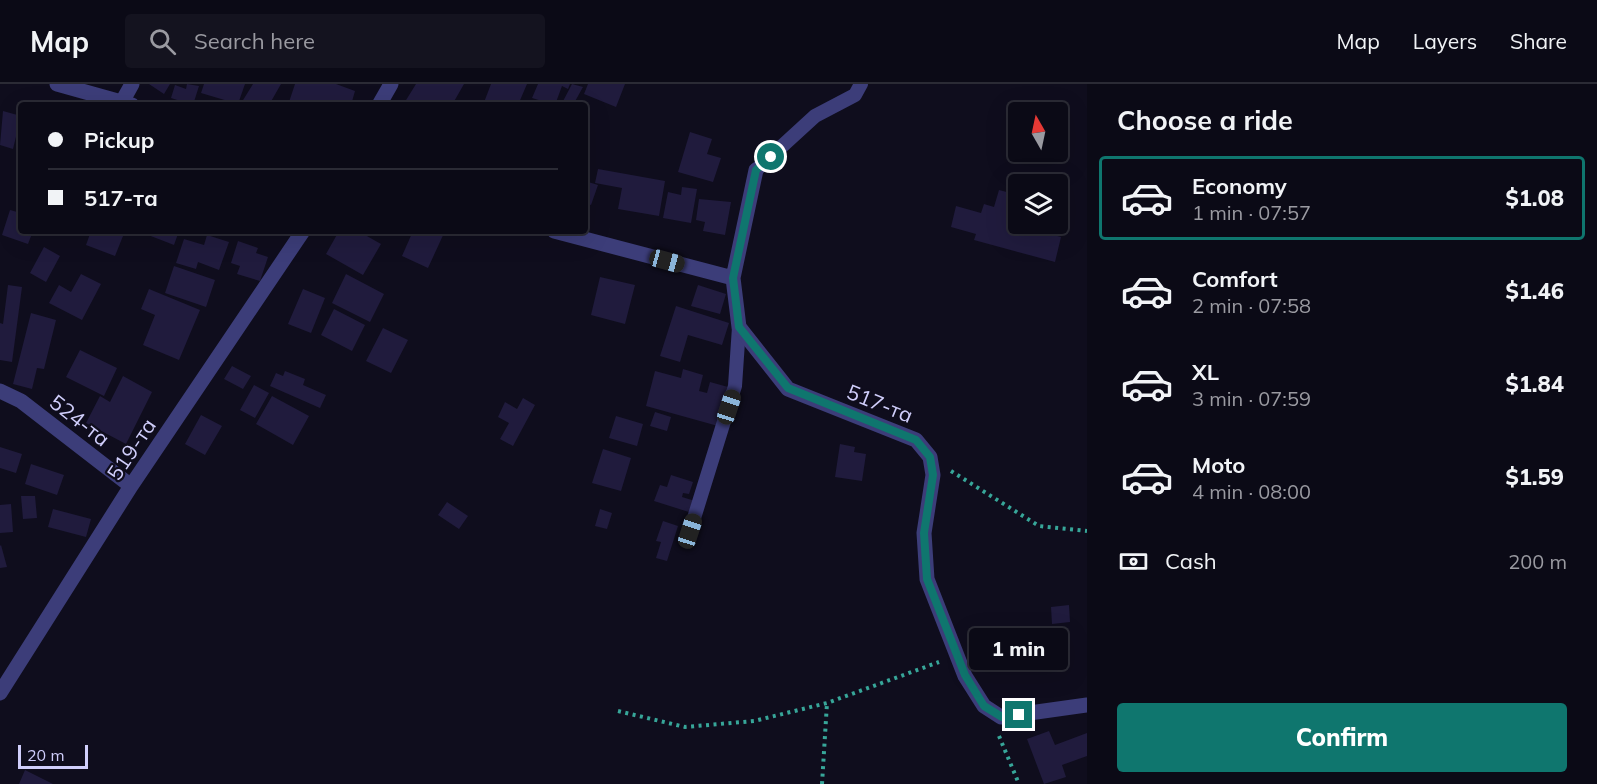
<!DOCTYPE html>
<html lang="en">
<head>
<meta charset="utf-8">
<style>
  body { margin:0; font-family:Mulish,sans-serif; background:#14131f; color:#f1f3f6; height:100vh; display:flex; flex-direction:column; font-size:22px; white-space:nowrap }
  * { box-sizing:border-box; margin:0 }
  p { font-size:20px; color:#9a9aa1 }
  .icon { flex:none; width:33px; height:33px; fill:none; stroke:currentColor; stroke-width:2; stroke-linecap:round; stroke-linejoin:round }
  .map { position:relative; flex:1; overflow:hidden }
  .drawer { display:flex; flex-direction:column; background:#0b0a16; width:510px }
  .drawer>* { flex:none }
  .top-card { position:absolute; left:18px; top:18px; width:570px; height:132px; border-radius:6px; box-shadow:0 6px 24px #0002,0 0 0 2px #2b2b35; display:grid; align-content:center; height:132px; padding:0 30px; background:#0b0a16 }
  .needle { width:39px; rotate:351deg }
  .controls { position:absolute; left:1008px; top:18px; display:grid; gap:12px }
  .controls a { display:grid; place-items:center; width:60px; height:60px; border-radius:6px; background:#0b0a16; box-shadow:0 6px 24px #0002,0 0 0 2px #2b2b35; font-size:30px }
  .scale { position:absolute; left:18px; bottom:15px; width:70px; box-sizing:border-box; padding-left:6px; border:3px solid #d0cefb; border-top:0; font-size:16px; line-height:21px; white-space:nowrap; color:#d0cefb; -webkit-text-stroke:4px #0f0d1d; paint-order:stroke }
  .end { position:absolute; width:27px; height:27px; margin:-14px; border:8px solid #0f766e; background:#fff; box-shadow:0 0 0 3px #fff }
  .from { border-radius:50% }
  .bubble { position:absolute; height:42px; border-radius:6px; background:#0b0a16; box-shadow:0 6px 24px #0002,0 0 0 2px #2b2b35; font-size:20px; font-weight:800; line-height:42px; text-align:center }
  .car { position:absolute; width:18px; height:36px; margin:-18px -9px; border-radius:8px; box-shadow:0 0 4px 2px #0007; background:linear-gradient(#222 24%,#8ab4d8 0 40%,#222 0 76%,#8ab4d8 0 86%,#222 0) }
  .top-card b { display:flex; align-items:center; gap:21px; height:57px; font-size:22px }
  .top-card b+b { border-top:2px solid #2b2b35 }
  .top-card i { width:15px; height:15px; background:#f1f3f6 }
  ul { padding:0; list-style:none }
  li { display:flex; align-items:center; gap:18px; height:84px; margin:0 12px 9px; padding:0 18px; border:3px solid transparent; border-radius:6px }
  li div { flex:1 }
  li b { display:block; font-size:22px }
  li em { font-style:normal; font-weight:800 }
  li.on { border-color:#0f766e }
  li>.icon { width:54px; height:54px; stroke-width:1.5 }
  h2 { padding:0 30px; font-size:27px; line-height:72px }
  .pay { display:flex; align-items:center; gap:15px; height:66px; padding:0 30px; font-size:22px }
  .pay p { margin-inline-start:auto }
  .button { display:flex; gap:12px; margin-top:auto; padding:12px 30px }
  .button a { flex:1; height:69px; border-radius:6px; background:#0f766e; color:#fff; font-size:24px; font-weight:800; line-height:69px; text-align:center }
  header { display:flex; align-items:center; gap:36px; box-sizing:border-box; height:84px; padding:0 30px; background:#0b0a16; border-bottom:2px solid #2b2b35 }
  header strong { font-size:28px }
  nav { display:flex; gap:33px; margin-inline-start:auto; font-size:21px }
  .search { width:420px; height:54px; background:#14131f; display:flex; align-items:center; gap:15px; box-sizing:border-box; padding:0 21px; border-radius:6px; color:#9a9aa1; font-size:22px }
  main { display:flex; flex:1; min-height:0 }
  .map>svg:first-child { display:block }
</style>
</head>
<body>
<header>
<strong>Map</strong>
<div class="search"><svg class="icon" aria-label="search" viewBox="0 0 24 24"><circle cx="10" cy="10" r="6"/><path d="M15 15l6 6"/></svg>Search here</div>
<nav><a>Map</a><a>Layers</a><a>Share</a></nav>
</header>
<main>
<div class="map">
<svg width="1087" height="700" viewBox="0 0 1087 700">
  <rect width="100%" height="100%" fill="#0f0d1d"/>
  <path fill="#201b3d" d="M149,0H170L164,10Z
    M187,0L199,2L193,21L171,14L175,1L186,5Z
    M204,0H245L238,20L201,9Z
    M253,0H281L269,21H240Z
    M295,0H336L355,7L351,21H288Z
    M416,0H464L452,21H403Z
    M491,0H527L518,21H483Z
    M538,0H570L568,5L562,2L555,21L532,14Z
    M572,0L583,3L573,21H561Z
    M588,0H625L616,23L584,10Z
    M3,27L21,32L13,65L0,61Z
    M690,48L712,55L707,70L721,74L713,98L678,88Z
    M598,85L665,97L659,132L618,125L622,104L595,99Z
    M585,97L598,101L591,121L585,119Z
    M682,103L697,105L691,139L663,134L668,108L681,111Z
    M999,106L1018,111L1010,139L1061,153L1055,178L974,156L976,150L951,143L956,122L981,129L984,120L994,123Z
    M699,115L731,118L725,151L703,147L705,138L696,136Z
    M10,126L21,129V147H33L28,160L2,151Z
    M91,147H125L115,172L86,161Z
    M144,147H179L174,161L143,149Z
    M339,147H358L381,160L363,191L326,170Z
    M413,147H445L428,184L402,172Z
    M207,151L229,158L219,186L198,178L196,185L176,179L184,155L204,161Z
    M238,157L258,164L256,169L268,173L260,197L237,190L240,182L231,179Z
    M44,163L60,172L46,198L30,189Z
    M174,182L215,196L206,223L165,209Z
    M81,190L101,200L82,236L49,219L59,201L71,208Z
    M346,190L384,210L370,238L332,219Z
    M600,193L635,201L625,240L591,231Z
    M8,201L22,203L12,278L0,276V239L3,240Z
    M698,201L726,210L720,230L691,222Z
    M149,205L200,226L179,276L143,261L155,231L141,225Z
    M303,205L325,214L311,249L288,240Z
    M676,222L729,239L722,261L688,251L680,278L660,272Z
    M334,225L365,241L352,267L321,251Z
    M31,229L56,236L44,285L37,284L32,305L13,300Z
    M383,244L408,256L391,289L366,277Z
    M80,266L117,284L104,312L66,293Z
    M232,282L251,292L243,305L224,295Z
    M683,285L703,291L699,307L707,309L710,298L728,303L718,342L646,322L655,287L681,294Z
    M285,287L305,295L303,301L326,311L320,324L270,302L276,289L283,292Z
    M123,292L152,308L126,360L86,339L100,312L110,318Z
    M254,301L269,309L255,334L240,326Z
    M272,312L309,332L293,361L256,340Z
    M523,314L535,321L513,362L500,355L509,339L498,333L505,318L517,325Z
    M655,328L671,333L667,347L650,342Z
    M201,331L222,342L205,371L185,360Z
    M616,332L643,340L637,362L609,354Z
    M840,360L855,363L854,368L866,370L862,397L835,393Z
    M0,363L22,370L16,389L0,384Z
    M603,365L631,374L621,407L592,399Z
    M31,380L64,391L57,411L25,400Z
    M671,391L693,398L689,410L683,409L682,413L695,417L692,429L654,417L660,401L667,403Z
    M21,412H35L37,434L23,435Z
    M447,418L468,432L459,445L438,431Z
    M11,420L13,448L0,449V421Z
    M53,425L91,435L86,453L48,443Z
    M600,425L612,429L607,445L595,442Z
    M663,437L678,442L667,477L656,474L661,458L656,457Z
    M1,461L7,483L0,484V462Z
    M1069,521L1070,538L1052,540L1051,523Z
    M1049,647L1055,661L1087,649V672L1062,681L1066,693L1044,700L1027,655Z
    M25,686L53,700H19Z"/>
  <g fill="none" stroke-linecap="round" stroke-linejoin="round">
    <path stroke="#37a699" stroke-width="4" stroke-dasharray="3 4.5" stroke-linecap="butt" d="M951,387L1039,442L1087,447
      M618,627L685,643L754,637L827,619L939,578
      M999,652L1019,700
      M822,700L827,619"/>
    <path stroke="#3c3d79" stroke-width="14" d="M756,86L815,32L855,11L861,0
      M690,447L735,302L739,243"/>
    <path stroke="#3c3d79" stroke-width="15" d="M57,0L132,21
      M122,18L132,0
      M379,21L391,0
      M554,147L733,194L739,243L788,305L916,356L930,373L933,391L924,449L927,495L965,592L984,622L1001,633L1087,621
      M733,194L756,86
      M0,307L21,317L131,402
      M0,609L131,402L303,147"/>
  </g>
  <g fill="none" stroke-linecap="round" stroke-linejoin="round">
    <path stroke="#0f766e" stroke-width="8" d="M771,73L756,86L733,194L739,243L788,304L916,356L930,373L933,391L924,449L927,495L965,591L984,622L1002,633L1019,631"/>
  </g>
  <g text-anchor="middle" dominant-baseline="central" stroke-width="4.5" stroke-linejoin="round" paint-order="stroke">
    <g font-size="21" fill="#d0cefb" stroke="#0f0d1d">
      <text transform="translate(880 319) rotate(22)">517-та</text>
      <text transform="translate(80 336) rotate(38)">524-та</text>
      <text transform="translate(131 365) rotate(-56)">519-та</text>
    </g>
  </g>
</svg>
<div class="controls">
<a><svg class="needle" viewBox="-14 -14 28 28"><path d="M0-13l5 13h-10z" fill="#e53935"/><path d="M0 13l5-13h-10z" fill="#9a9aa1"/></svg></a>
<a><svg class="icon" aria-label="layers" viewBox="0 0 24 24"><path d="M12 4l9 5-9 5-9-5zM3 14l9 5 9-5"/></svg></a>
</div>
<div class="scale">20 m</div>
<i class="end from" style="left:771px;top:73px"></i>
<i class="end" style="left:1019px;top:631px"></i>
<div class="bubble" style="left:969px;top:544px;width:99px">1 min</div>
<i class="car" style="left:667px;top:177px;rotate:105deg"></i>
<i class="car" style="left:729px;top:323px;rotate:18deg"></i>
<i class="car" style="left:690px;top:447px;rotate:18deg"></i>
<div class="top-card">
<b><i class="from"></i>Pickup</b>
<b><i></i>517-та</b>
</div>
</div>
<section class="drawer">
<h2>Choose a ride</h2>
<ul>
<li class="on"><svg class="icon" aria-label="car" viewBox="0 0 24 24"><path d="M5 17H2v-5l4-1 3-4h7l3 4 3 1v5h-3M9 17h6M6 11h13"/><circle cx="7" cy="17" r="2"/><circle cx="17" cy="17" r="2"/></svg><div><b>Economy</b><p>1 min · 07:57</p></div><em>$1.08</em></li>
<li><svg class="icon" aria-label="car" viewBox="0 0 24 24"><path d="M5 17H2v-5l4-1 3-4h7l3 4 3 1v5h-3M9 17h6M6 11h13"/><circle cx="7" cy="17" r="2"/><circle cx="17" cy="17" r="2"/></svg><div><b>Comfort</b><p>2 min · 07:58</p></div><em>$1.46</em></li>
<li><svg class="icon" aria-label="car" viewBox="0 0 24 24"><path d="M5 17H2v-5l4-1 3-4h7l3 4 3 1v5h-3M9 17h6M6 11h13"/><circle cx="7" cy="17" r="2"/><circle cx="17" cy="17" r="2"/></svg><div><b>XL</b><p>3 min · 07:59</p></div><em>$1.84</em></li>
<li><svg class="icon" aria-label="car" viewBox="0 0 24 24"><path d="M5 17H2v-5l4-1 3-4h7l3 4 3 1v5h-3M9 17h6M6 11h13"/><circle cx="7" cy="17" r="2"/><circle cx="17" cy="17" r="2"/></svg><div><b>Moto</b><p>4 min · 08:00</p></div><em>$1.59</em></li>
</ul>
<div class="pay"><svg class="icon" aria-label="cash" viewBox="0 0 24 24"><path d="M3 7h18v10H3z"/><circle cx="12" cy="12" r="2"/></svg>Cash<p>200 m</p></div>
<div class="button"><a>Confirm</a></div>
</section>
</main>
</body>
</html>
